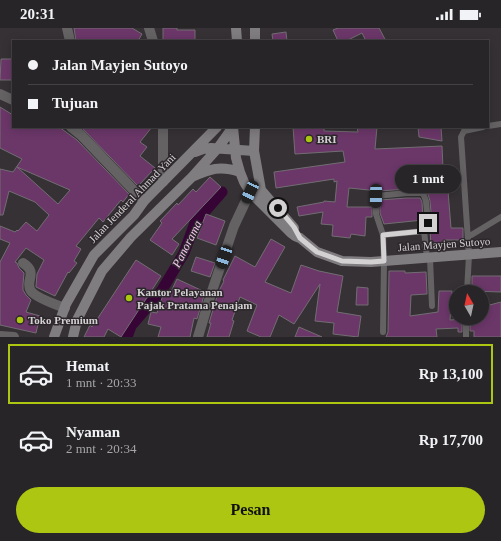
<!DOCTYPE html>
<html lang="id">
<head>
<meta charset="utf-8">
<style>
  body { margin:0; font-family:Georgia,serif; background:#343134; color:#f1f3f6; height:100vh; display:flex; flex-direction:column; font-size:15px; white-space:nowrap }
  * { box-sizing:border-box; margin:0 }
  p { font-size:13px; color:#a5a5a8 }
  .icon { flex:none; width:22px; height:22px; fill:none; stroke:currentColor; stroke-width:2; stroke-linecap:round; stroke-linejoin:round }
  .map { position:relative; height:309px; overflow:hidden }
  .drawer { display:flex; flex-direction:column; background:#282528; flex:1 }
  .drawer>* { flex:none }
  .top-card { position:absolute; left:12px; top:12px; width:477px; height:88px; border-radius:0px; box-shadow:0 2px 10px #0003,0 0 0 1px #444245; display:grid; align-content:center; height:88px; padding:0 16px; background:#282528 }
  .needle { width:26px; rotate:351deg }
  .controls { position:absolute; left:449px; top:257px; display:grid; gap:8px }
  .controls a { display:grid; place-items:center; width:40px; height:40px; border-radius:50%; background:#282528; box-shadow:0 2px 10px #0003,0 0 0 1px #444245; font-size:20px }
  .end { position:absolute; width:18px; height:18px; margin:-9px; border:5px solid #d4d1d3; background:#111; box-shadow:0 0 0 2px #111 }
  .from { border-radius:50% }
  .bubble { position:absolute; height:28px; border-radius:14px; background:#282528; box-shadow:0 2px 10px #0003,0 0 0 1px #444245; font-size:13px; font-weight:700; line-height:28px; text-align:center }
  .car { position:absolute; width:12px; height:24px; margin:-12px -6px; border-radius:5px; box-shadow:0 0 3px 1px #0007; background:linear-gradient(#222 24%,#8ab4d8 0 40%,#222 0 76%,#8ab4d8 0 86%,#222 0) }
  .top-card b { display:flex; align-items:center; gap:14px; height:38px; font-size:15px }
  .top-card b+b { border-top:1px solid #444245 }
  .top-card i { width:10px; height:10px; background:#f1f3f6 }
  ul { padding:7px 0 0; list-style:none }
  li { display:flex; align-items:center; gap:12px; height:60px; margin:0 8px 6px; padding:0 8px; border:2px solid transparent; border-radius:0px }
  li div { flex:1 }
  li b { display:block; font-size:15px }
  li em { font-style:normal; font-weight:700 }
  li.selected { border-color:#acc612 }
  li>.icon { width:36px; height:36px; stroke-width:1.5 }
  .action { display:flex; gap:8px; margin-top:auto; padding:8px 16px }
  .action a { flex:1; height:46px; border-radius:24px; background:#acc612; color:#111; font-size:16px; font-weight:700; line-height:46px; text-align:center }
  .status { display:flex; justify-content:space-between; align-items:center; height:28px; padding:0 20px; background:#282528; direction:ltr }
  .status svg { height:11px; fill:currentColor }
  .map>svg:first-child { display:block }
</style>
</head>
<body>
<div class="status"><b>20:31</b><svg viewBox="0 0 49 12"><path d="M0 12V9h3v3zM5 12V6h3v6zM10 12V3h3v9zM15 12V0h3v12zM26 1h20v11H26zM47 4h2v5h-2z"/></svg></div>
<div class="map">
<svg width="501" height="309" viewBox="0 0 501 309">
  <rect width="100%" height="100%" fill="#363135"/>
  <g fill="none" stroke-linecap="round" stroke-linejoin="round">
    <path stroke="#370436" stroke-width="11" d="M127,309L131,298L162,262L184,225L195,195L222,164"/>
  </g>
  <path fill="#6b3769" stroke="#726d72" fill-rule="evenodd" d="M74,0H132L142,6L138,13H76Z
    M163,0H177V2H195V13H163Z
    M338,0H379L386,13H366L362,5L346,13H338L333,2Z
    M286,4L287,13H273L272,6Z
    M1,31H13L12,52H0Z
    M0,79L13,87V99H59L77,112L129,166L123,174L121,172L103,194L99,190L76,218L81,221L74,233L77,235L69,245L68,244L55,268L36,259V258L37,246L44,232L26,220L15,234L17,235L19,240L24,245L23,256V262L26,267L31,272L26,284L40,288L36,305L0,297V234L10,215L0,211V198L15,204L17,202L18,203L26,194L37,203L49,187L35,174L9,163L3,187H0V141L13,144L22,131L0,120ZM17,139L70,162L58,176Z
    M83,99H152L140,114L147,119L140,128L155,140L138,158L82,100Z
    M293,99H324V103L358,104L357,99H377L375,121L442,118L444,163H448L451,200H463V212H443L444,216L431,219L430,201L432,195L430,173L427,163L423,160L407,161L379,163L349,160L347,179H372V189H366L365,208L351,206L350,210L332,208L333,197L321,196L323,184L299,188L297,179L324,174V173L335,174L337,153L334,154V151L276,160L274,144L345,134L343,123L295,126Z
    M418,99H441L442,113L419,109Z
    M210,149L221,159L172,211L179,216L172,227L150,212L162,195L160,193L177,175L178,177L193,161L196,164Z
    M407,170H420L422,174L423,192L384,196L380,185V172Z
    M206,186L225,193L216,217L197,210Z
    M271,211L285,219L265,254L291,265L301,237L319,243L343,248L337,284L361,288L358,309L333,306L334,295L315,293L320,256L294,296L279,287L270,309H261L247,303L257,277L240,269L232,292L234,293L229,309H207L211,295H209L218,265L224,253L223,252L235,228L255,239Z
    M196,229L215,235L210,249L191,243Z
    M136,232L161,248L121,309L108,301L104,309H84L90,297L92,299Z
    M389,243H405V245L426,244L427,266L411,267L410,288L438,284L439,263H452L450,292L462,291V304H458V300L436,301L437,309H386L388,304Z
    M472,248H501V264L472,263Z
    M177,251L205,264L197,291L194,290L190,309H158L161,299L148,296L151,284L157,285L163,267L169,268Z
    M357,259L368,260V277H356Z
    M501,274V309H474V303H470V290H482V279Z
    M299,299L322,309H295Z"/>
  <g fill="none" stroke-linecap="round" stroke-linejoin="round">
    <path stroke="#656264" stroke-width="6" d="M488,98L501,96
      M383,207L424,203
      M468,209L501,189
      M430,230L432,278
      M467,264L469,227L461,109L464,103L483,99
      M383,304L384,233L383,207L376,186V168L407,165H423L426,173L428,195L424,203L427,230
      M466,309V290"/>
    <path stroke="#656264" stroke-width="10" d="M67,0L70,13
      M149,0L153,13
      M0,66L13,72
      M71,99L81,107L144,173
      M163,154V99
      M23,235C39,245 24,253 31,263C36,270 57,277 65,280
      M0,308L14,309
      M198,309L210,269L234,198L250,164"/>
    <path stroke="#807d80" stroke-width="10" d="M236,0L237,13
      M255,0V13
      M233,99L236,130L240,144
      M255,99L254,123L261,162L294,200
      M195,124L203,121L211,120L254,123
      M192,149C210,141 220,137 240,144L244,154L250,164L291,205L295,208L300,210L317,224L342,233L371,234L501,224
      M54,309L66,276L94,227L134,187L144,173L217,99
      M73,309L77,292L102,243L131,209L192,149L218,120L233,99"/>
  </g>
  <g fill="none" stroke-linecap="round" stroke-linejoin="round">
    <path stroke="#d4d1d3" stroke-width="5" d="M278,180L294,199L300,210L317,224L342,233L371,234L384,233L383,207L424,203L428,195"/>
  </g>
  <g fill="#acc612" stroke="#2c272b" stroke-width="1.5">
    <circle cx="309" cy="111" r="4"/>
    <circle cx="129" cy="270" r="4"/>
    <circle cx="20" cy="292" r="4"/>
  </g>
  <g text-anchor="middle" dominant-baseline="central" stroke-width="3" stroke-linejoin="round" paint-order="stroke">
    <g font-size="11" font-weight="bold" fill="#d4d1d3" stroke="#2c272b" text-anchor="start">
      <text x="317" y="111">BRI</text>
      <text x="137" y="264">Kantor Pelayanan<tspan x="137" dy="13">Pajak Pratama Penajam</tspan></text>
      <text x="28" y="292">Toko Premium</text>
    </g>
    <g font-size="11" fill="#d4d1d3" stroke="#2c272b">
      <text transform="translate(132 170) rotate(-46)">Jalan Jenderal Ahmad Yani</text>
      <text transform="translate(444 216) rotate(-4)">Jalan Mayjen Sutoyo</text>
    </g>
    <g font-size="12" font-style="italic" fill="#f8c8f4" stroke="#2c272b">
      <text transform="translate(187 216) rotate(-63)">Panorama</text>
    </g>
  </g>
</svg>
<div class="controls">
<a><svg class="needle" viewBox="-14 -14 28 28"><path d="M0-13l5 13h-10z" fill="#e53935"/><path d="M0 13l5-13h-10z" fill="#a5a5a8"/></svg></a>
</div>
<i class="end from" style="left:278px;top:180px"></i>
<i class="end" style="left:428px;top:195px"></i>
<div class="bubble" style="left:395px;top:137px;width:66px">1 mnt</div>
<i class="car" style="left:250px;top:164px;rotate:205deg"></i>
<i class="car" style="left:376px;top:168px;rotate:181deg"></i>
<i class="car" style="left:224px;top:229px;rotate:199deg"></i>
<div class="top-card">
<b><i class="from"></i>Jalan Mayjen Sutoyo</b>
<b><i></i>Tujuan</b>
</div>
</div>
<section class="drawer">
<ul>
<li class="selected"><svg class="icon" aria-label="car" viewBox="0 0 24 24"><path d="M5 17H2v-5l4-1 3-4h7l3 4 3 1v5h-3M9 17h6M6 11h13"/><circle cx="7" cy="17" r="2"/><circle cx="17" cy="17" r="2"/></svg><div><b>Hemat</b><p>1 mnt · 20:33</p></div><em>Rp 13,100</em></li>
<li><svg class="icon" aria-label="car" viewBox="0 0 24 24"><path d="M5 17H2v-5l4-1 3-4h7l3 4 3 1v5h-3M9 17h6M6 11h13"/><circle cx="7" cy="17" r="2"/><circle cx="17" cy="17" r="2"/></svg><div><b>Nyaman</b><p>2 mnt · 20:34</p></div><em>Rp 17,700</em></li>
</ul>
<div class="action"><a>Pesan</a></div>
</section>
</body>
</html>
